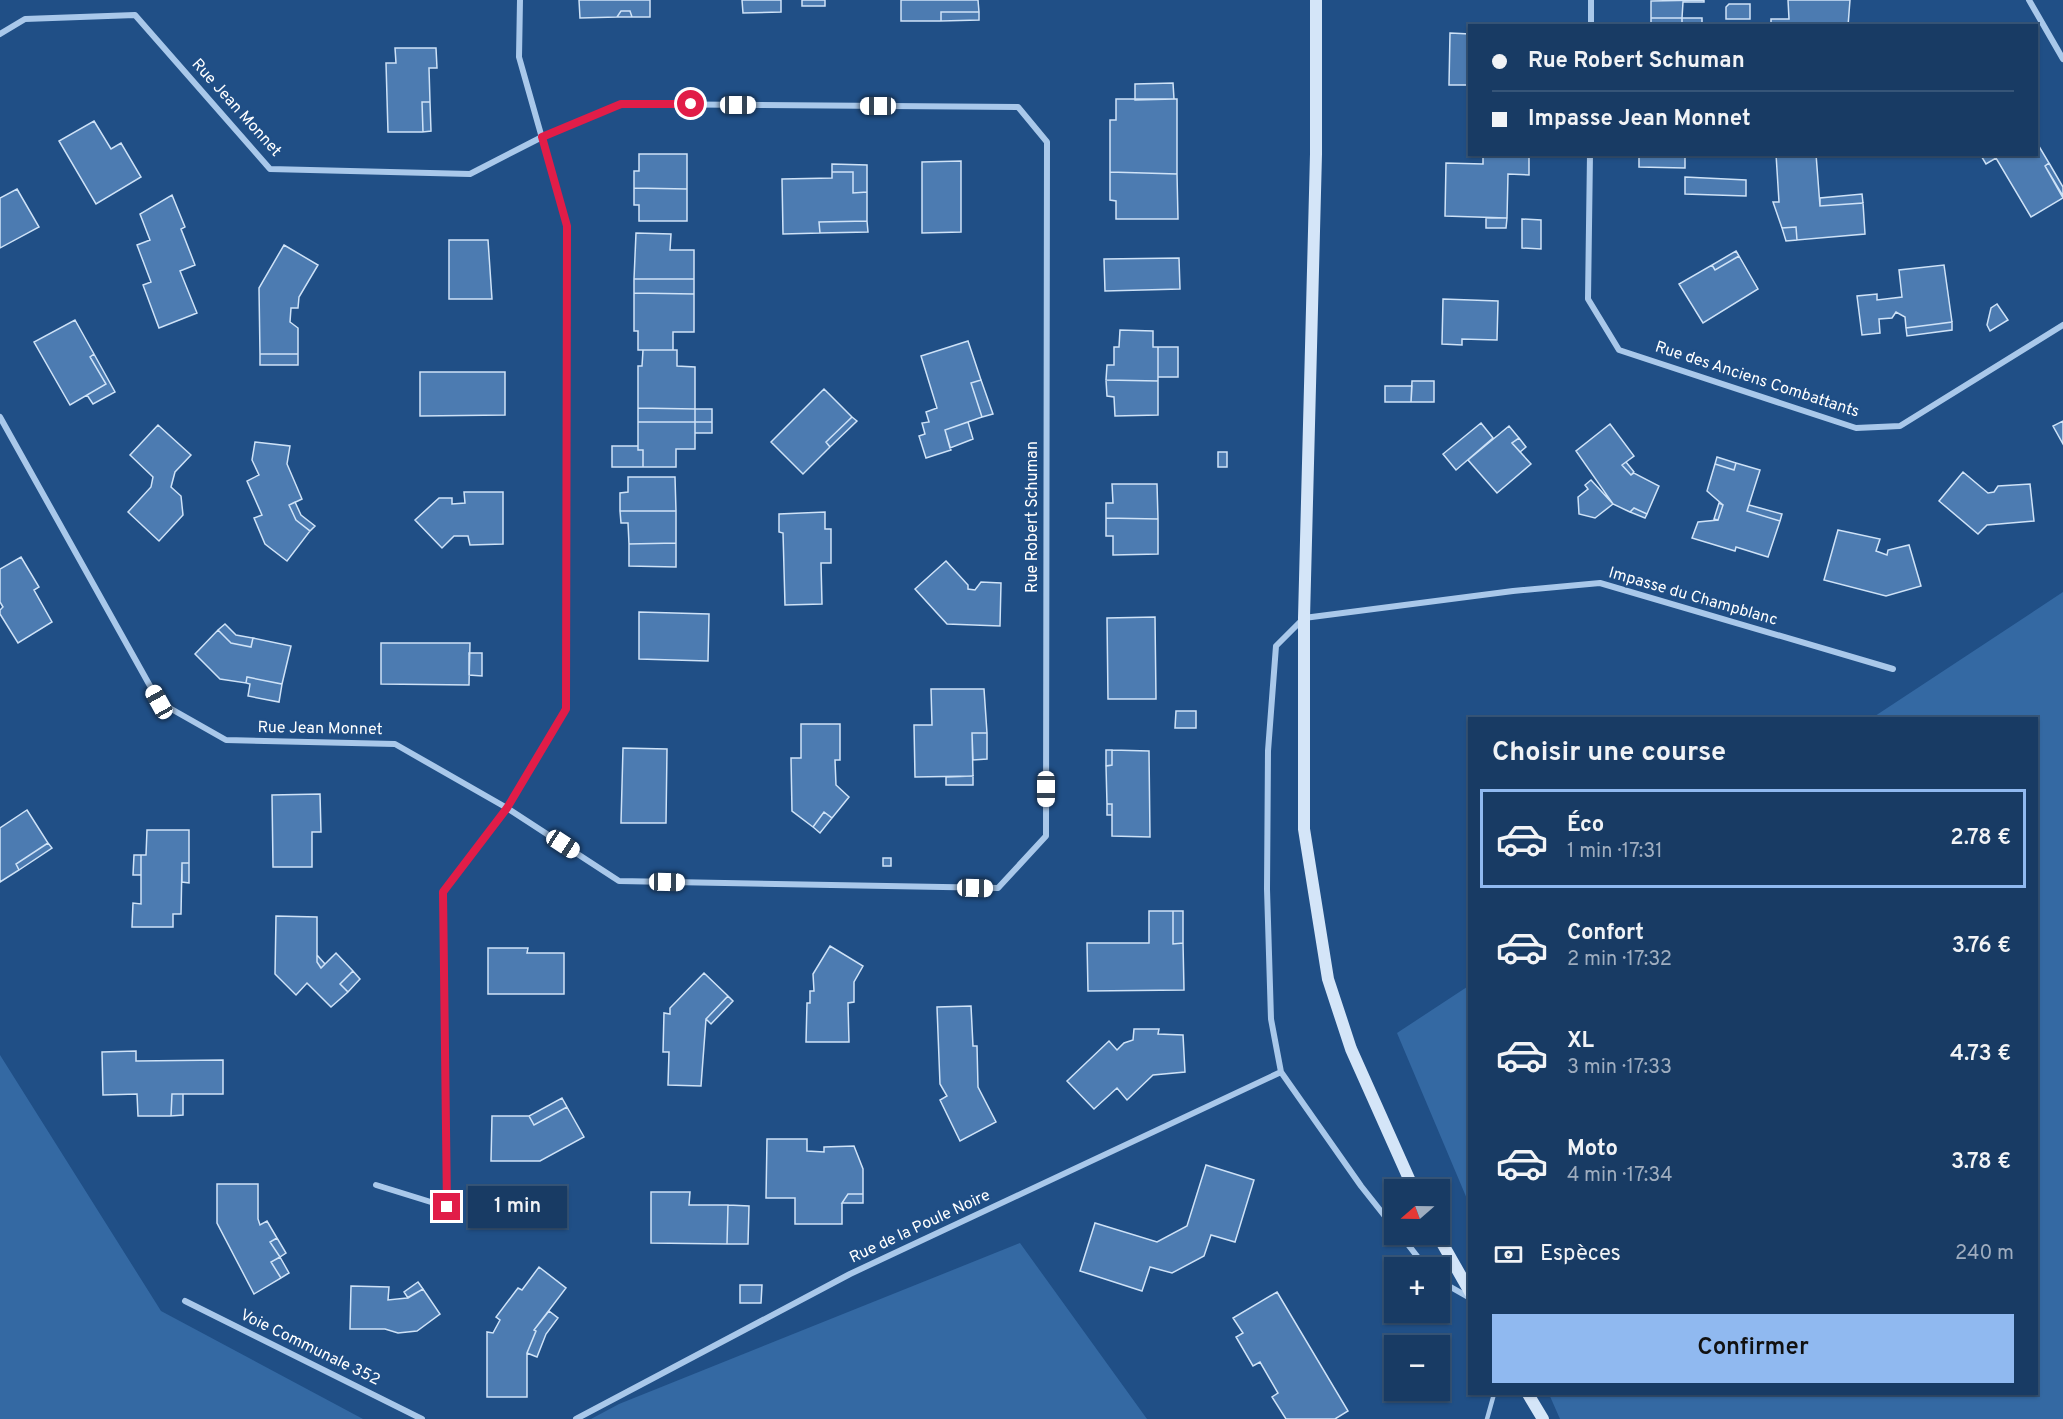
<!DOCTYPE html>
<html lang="fr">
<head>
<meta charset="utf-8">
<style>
  body { margin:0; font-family:Overpass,sans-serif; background:#21426a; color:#f1f3f6; height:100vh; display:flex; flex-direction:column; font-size:22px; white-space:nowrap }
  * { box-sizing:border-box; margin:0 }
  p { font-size:20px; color:#9fadbf }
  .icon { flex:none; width:33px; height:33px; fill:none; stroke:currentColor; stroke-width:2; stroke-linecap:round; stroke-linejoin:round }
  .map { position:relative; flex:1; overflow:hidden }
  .drawer { position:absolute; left:1468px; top:717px; width:570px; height:678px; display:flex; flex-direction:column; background:#183b64; border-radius:0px; box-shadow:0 2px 4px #0004,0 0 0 2px #365578 }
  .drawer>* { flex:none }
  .top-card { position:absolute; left:1468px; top:24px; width:570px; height:132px; border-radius:0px; box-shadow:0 2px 4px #0004,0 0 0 2px #365578; display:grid; align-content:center; height:132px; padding:0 24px; background:#183b64 }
  .needle { width:39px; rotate:250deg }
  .controls { position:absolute; left:1384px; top:1179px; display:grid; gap:12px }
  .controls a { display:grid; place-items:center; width:66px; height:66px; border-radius:0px; background:#183b64; box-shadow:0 2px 4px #0004,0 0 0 2px #365578; font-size:30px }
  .end { position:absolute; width:27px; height:27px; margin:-14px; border:8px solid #e11d48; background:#fff; box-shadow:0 0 0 3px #fff }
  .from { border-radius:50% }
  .bubble { position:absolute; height:42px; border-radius:0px; background:#183b64; box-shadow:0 2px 4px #0004,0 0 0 2px #365578; font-size:20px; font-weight:600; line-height:42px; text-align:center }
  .car { position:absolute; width:18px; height:36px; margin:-18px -9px; border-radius:8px; box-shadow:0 0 4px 2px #0007; background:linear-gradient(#fff 24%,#345 0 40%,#fff 0 76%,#345 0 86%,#fff 0) }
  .top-card b { display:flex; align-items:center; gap:21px; height:57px; font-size:22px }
  .top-card b+b { border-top:2px solid #365578 }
  .top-card i { width:15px; height:15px; background:#f1f3f6 }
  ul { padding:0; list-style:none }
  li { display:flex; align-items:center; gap:18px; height:99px; margin:0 12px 9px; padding:0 12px; border:3px solid transparent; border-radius:0px }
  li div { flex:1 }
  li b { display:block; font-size:22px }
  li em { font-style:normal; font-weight:600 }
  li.active { border-color:#90b9f0 }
  li>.icon { width:54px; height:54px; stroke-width:1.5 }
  h2 { padding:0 24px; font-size:27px; line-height:72px }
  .pay { display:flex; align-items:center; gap:15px; height:66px; padding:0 24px; font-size:22px }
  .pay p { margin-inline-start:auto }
  .primary-button { display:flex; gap:12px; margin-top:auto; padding:12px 24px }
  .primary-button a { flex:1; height:69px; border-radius:0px; background:#90b9f0; color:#111; font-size:24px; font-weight:600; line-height:69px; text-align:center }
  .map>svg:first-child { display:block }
</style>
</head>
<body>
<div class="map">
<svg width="2063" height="1419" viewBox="0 0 2063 1419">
  <rect width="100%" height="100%" fill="#204f86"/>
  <path fill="#3469a3" d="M2063,592V1419H1560L1549,1394H2037V718H1872Z
    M1470,985V1206L1397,1033Z
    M0,1055L161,1311L363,1419H0Z
    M1020,1243L1147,1419H591L619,1404Z"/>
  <path fill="#4c7bb1" stroke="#cee2f7" stroke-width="1.5" d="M579,0H650V17H632L630,11H621L617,17L580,18Z
    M742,0H781V12L743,13Z
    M802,0H825V6H802Z
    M901,0H978L979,12H941V21H901Z
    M1704,0V2H1683L1682,18H1651V1Z
    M1788,0H1850L1848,26H1771V19H1789Z
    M1729,4H1750V19H1726V7Z
    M621,11H630L632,17H617Z
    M941,12H979V20L941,21Z
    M1651,18H1682V26H1651Z
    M1682,18H1702V26H1682Z
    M1486,23L1528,24V26H1486Z
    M1450,33L1470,34V85H1449Z
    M395,48H436L437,68H429L430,102H422L423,132H388L386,63H396Z
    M1173,83L1174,99L1135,100V84Z
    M1116,99H1177V174L1110,172V120H1116Z
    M422,102H430L431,131L423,132Z
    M94,121L111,149L121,143L141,177L96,204L59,141Z
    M2037,143L2049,163L2045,166L2063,198L2031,217L1996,158L1986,164L1980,154H2037Z
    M639,154H687V189L634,188V171H639Z
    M1483,154L1529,155V175L1508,174L1507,218L1445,216L1446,163L1483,164Z
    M1639,154H1685V168L1639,167Z
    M1776,154H1816L1820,206L1863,203L1865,234L1797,240L1796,227L1782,228L1773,202H1779Z
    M961,161V232L922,233V162Z
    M2049,163L2063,187V196L2045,166Z
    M832,164L867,165V192L853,193V172H832Z
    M832,172H853V193L867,192V221L819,222L820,233L783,234L782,179L832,178Z
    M1110,172L1177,174L1178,219H1116V201L1110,200Z
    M1685,177L1746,180V196L1685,194Z
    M634,188L687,189V221H639V205H634Z
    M17,189L39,227L0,248V198Z
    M1862,194L1863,203L1820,206V198Z
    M172,195L185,227L181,229L195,265L180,271L197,313L159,328L143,285L151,282L137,245L150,240L140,214Z
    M1486,218H1507L1506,228H1486Z
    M1522,219L1541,220V249L1522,248Z
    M867,221L868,232L820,233L819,222Z
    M1796,227L1797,240L1786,241L1782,228Z
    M636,233L671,234L670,250H694V279H634Z
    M449,240H488L492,299H449Z
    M284,245L318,265L299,297L298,308H291L290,322L298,328V354H260L259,288Z
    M1736,251L1739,256L1715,270L1712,265Z
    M1739,256L1758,289L1703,323L1679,284L1712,265L1715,270Z
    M1179,258L1180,289L1105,291L1104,259Z
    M1944,265L1952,322L1906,328L1905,317L1896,312L1892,318L1879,319L1880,333L1862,335L1857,296L1877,294V300L1902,297L1899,270Z
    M634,279H694V294L634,293Z
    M634,293L694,294V332H673V350H638V331H634Z
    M1443,299L1498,301L1497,340L1462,339V345L1442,344Z
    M1997,304L2008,320L1990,331L1987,325L1991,308Z
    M75,320L94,354L90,357L106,384L70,405L34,342Z
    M1952,322V330L1907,336L1906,328Z
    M1120,330L1153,331V347H1158V381L1106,380L1107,365H1114V347H1119Z
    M968,341L981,380L971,383L982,417L945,430L951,450L926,458L919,436L925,434L922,423L929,422L926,412L937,408L921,356Z
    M1158,347H1178V377H1158Z
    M643,350H677V366L695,367V409L638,408V366H642Z
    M94,354L115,392L93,404L87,395L106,384L90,357Z
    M260,354H298V365H260Z
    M420,372H505V415L420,416Z
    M981,380L993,414L982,417L971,383Z
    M1106,380L1158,381V415L1115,416L1114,397L1107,396Z
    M1412,381H1434V402H1411Z
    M1385,386H1412L1411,402H1385Z
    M824,389L852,417L826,442L830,447L803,474L771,442Z
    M638,408L695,409V422H638Z
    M695,409H712V422H695Z
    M852,417L857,421L830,447L826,442Z
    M2063,421V444L2053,426Z
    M638,422H695V449H676V467H643V450H638Z
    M695,422H712V433H695Z
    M968,422L973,439L950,448L945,430Z
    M1481,423L1493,438L1456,470L1443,454Z
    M1610,424L1634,456L1622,465L1631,475L1634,473L1659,486L1647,514L1634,508L1630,512L1613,504L1576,451Z
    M158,425L191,455L175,472L171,487L181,496L183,515L159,541L128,512L151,487L153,477L130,455Z
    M1509,426L1519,438L1512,443L1531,464L1497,493L1468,460Z
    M1519,438L1526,447L1520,452L1512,443Z
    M255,442L290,446L287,464L302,499L289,505L296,520L310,531L287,561L265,544L254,518L262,515L247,481L259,475L252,460Z
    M612,446H638V450H643V467H612Z
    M1218,452H1227V467H1218Z
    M1717,457L1736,463L1734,470L1715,464Z
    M1626,462L1634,472L1631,475L1622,465Z
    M1736,463L1760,470L1747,511L1780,521L1768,557L1736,547L1735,551L1692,538L1698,522L1718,520L1723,505L1707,491L1715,464L1734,470Z
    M1963,472L1988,493L1994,492L1998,486L2030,484L2034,521L1987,525L1978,534L1939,501Z
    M628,477H675L676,511H620V493L628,492Z
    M1591,480L1613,504L1595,518L1579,514L1578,497L1588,489L1585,485Z
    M1112,484H1157L1158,519L1106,518V503H1113Z
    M464,492H503V544L470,545L468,536H454L442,548L415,520L439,498H452V504L465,503Z
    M295,502L301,515L315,526L310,531L296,520L289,505Z
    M1719,503L1723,505L1718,520L1714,519Z
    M1749,505L1782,514L1780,521L1747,511Z
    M1634,508L1647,514L1645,518L1630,512Z
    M620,511H676V543L629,544L628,523H621Z
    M825,512V529H831V563H821L822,604L785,605L783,533L779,532V514Z
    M1106,518L1158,519V554L1113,555V536H1106Z
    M1838,530L1880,539L1876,551L1887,555L1888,550L1909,545L1921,586L1886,596L1824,580Z
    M676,543V567L629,566V544Z
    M21,557L39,587L34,590L52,622L18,643L0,614V610L3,607L0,602V569Z
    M946,561L968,585V589L975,590L981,582L1001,583L1000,626L947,624L915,589Z
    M639,612L709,614L708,661L639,659Z
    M1155,617L1156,699H1108L1107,618Z
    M225,624L236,635L253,638L251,647L231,643L218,630Z
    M218,630L231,643L251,647L253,638L291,646L282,684L247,677L246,683L220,679L195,654Z
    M381,643H470L469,685L381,684Z
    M469,653H482V676L469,675Z
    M247,677L282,684L279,702L248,696L250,684L246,683Z
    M931,689H984L987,733H972L973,776L915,777L914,725H932Z
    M1176,711H1196V728H1175Z
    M801,724H840V760H835L836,785L849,797L832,818L824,812L813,827L792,811L791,758H801Z
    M972,733H987V759L973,760Z
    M623,748L667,749L666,823H621Z
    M1106,750H1112V765L1106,766Z
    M1112,750L1149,751L1150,837L1112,836V804H1107L1106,766L1112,765Z
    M973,776V785H946V777Z
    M320,794L321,832H312V867H273L272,795Z
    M1107,804H1112V815H1107Z
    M27,810L48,843L16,864L19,870L0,882V828Z
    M824,812L832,818L820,833L813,827Z
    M147,830H189V863H182L181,914H173V927H132L133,903L141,904V855H146Z
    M48,843L52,848L19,870L16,864Z
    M134,855H141V875H133Z
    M883,858H891V866H883Z
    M182,863H189V883L182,882Z
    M1149,911H1173V944L1183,943L1184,990L1088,991L1087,943H1149Z
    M1173,911H1183V943L1173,944Z
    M276,916L317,917V962L321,968L336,953L353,971L340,984L348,992L331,1007L307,983L296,995L275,974Z
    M830,946L863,966L854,982V1002L848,1003L849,1042H806L807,1003H810V991H814L813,974Z
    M488,948H528L527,953H564V994H488Z
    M317,955L325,964L321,968L317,962Z
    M353,971L360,979L348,992L340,984Z
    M704,973L728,996L706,1019L701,1086L668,1085L669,1052H663L664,1013L670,1014V1008Z
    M728,996L733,1001L711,1024L706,1019Z
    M971,1006L973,1046H977L978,1087L996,1122L960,1141L940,1100L947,1096L940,1084L937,1007Z
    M1134,1029H1159L1158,1034L1183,1035L1185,1072L1153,1075L1127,1100L1117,1088L1094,1109L1067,1081L1109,1041L1117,1050L1124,1043L1133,1040Z
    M136,1051V1061L223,1060V1094H172L171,1116H138L137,1094L103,1095L102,1052Z
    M172,1094H183V1115L171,1116Z
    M562,1098L567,1107L534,1125L529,1116Z
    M567,1107L584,1137L540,1161H491L492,1116H529L534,1125Z
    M767,1139H807V1151L824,1152V1147L854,1146L863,1169V1194H848L842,1203V1224H795V1198H766Z
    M1206,1165L1254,1180L1235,1242L1211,1235L1204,1256L1172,1273L1150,1267L1142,1291L1080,1271L1095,1223L1157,1242L1187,1226Z
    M217,1184H258V1219L260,1225L267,1221L277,1238L270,1242L280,1257L271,1262L281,1278L254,1294L217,1223Z
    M651,1192H690L689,1205H728L727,1244L651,1243Z
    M848,1194H863V1203H842Z
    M728,1205L749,1206L748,1244H727Z
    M277,1238L286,1253L280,1257L270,1242Z
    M280,1257L289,1273L281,1278L271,1262Z
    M539,1267L566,1288L534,1330L536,1331L527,1353V1397H487V1332L493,1333L500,1320L496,1317L518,1288L522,1290Z
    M418,1282L423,1289L408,1298L404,1292Z
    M740,1285H762L761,1303H740Z
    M351,1286L389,1287L388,1300L407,1298L423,1289L440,1314L417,1331L398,1333L385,1329H350Z
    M1277,1292L1348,1411L1335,1419H1286L1272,1397L1278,1393L1260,1362L1253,1366L1236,1337L1243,1333L1233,1318Z
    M549,1311L558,1318L546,1334L537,1357L527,1353L536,1331L534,1330Z"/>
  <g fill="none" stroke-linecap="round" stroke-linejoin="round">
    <path stroke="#a9c8ea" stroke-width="4.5" d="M1487,1419L1494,1394"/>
    <path stroke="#a9c8ea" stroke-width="6" d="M2029,0L2063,59
      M1591,26V0
      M0,34L25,19L135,15L270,169L470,174L542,137L621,104L1018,107L1047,142L1046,836L998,888L619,881L507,808L443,892L447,1207L376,1185
      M1590,154L1588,299L1619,350L1856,428L1900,426L2063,325
      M0,417L159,702L226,740L395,744L507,808L566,709L567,226L519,57L520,0
      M1395,1229L1361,1186L1281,1072L1271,1019L1267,889L1268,751L1276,646L1304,618L1513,591L1600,583L1893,669
      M1400,1234L1426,1268
      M1440,1281L1470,1298
      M185,1301L422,1419
      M576,1419L850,1274L1281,1072"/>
    <path stroke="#d4e5f8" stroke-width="12" d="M1316,0V154L1304,618V829L1328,979L1351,1049L1414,1190
      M1437,1234L1470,1292
      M1528,1394L1543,1419"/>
  </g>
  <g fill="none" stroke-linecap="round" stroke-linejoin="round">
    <path stroke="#e11d48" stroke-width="8" d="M447,1207L443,892L507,808L566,709L567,226L542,137L621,104H691"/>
  </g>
  <g text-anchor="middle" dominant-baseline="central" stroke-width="4.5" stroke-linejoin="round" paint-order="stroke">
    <g font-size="16" fill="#fff" stroke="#204f86">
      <text transform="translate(236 108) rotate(48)">Rue Jean Monnet</text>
      <text transform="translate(1757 380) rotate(18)">Rue des Anciens Combattants</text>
      <text transform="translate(1033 517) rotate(-90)">Rue Robert Schuman</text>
      <text transform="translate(1693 597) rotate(16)">Impasse du Champblanc</text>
      <text transform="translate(320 729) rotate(1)">Rue Jean Monnet</text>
      <text transform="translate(920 1227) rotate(-25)">Rue de la Poule Noire</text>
      <text transform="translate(310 1348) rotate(26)">Voie Communale 352</text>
    </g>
  </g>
</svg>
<div class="controls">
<a><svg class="needle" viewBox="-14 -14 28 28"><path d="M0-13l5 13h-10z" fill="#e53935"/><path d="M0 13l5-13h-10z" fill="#9fadbf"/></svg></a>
<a>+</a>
<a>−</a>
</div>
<i class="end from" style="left:691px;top:104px"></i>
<i class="end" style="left:447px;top:1207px"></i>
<div class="bubble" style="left:468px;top:1186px;width:99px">1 min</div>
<i class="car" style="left:738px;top:105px;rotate:90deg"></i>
<i class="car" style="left:878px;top:106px;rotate:270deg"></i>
<i class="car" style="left:159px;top:702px;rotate:331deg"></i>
<i class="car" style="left:1046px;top:789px;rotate:180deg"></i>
<i class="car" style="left:563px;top:844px;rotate:123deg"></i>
<i class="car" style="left:667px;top:882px;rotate:91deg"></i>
<i class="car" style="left:975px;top:888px;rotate:91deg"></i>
<div class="top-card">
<b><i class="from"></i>Rue Robert Schuman</b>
<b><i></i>Impasse Jean Monnet</b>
</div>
<section class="drawer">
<h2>Choisir une course</h2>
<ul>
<li class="active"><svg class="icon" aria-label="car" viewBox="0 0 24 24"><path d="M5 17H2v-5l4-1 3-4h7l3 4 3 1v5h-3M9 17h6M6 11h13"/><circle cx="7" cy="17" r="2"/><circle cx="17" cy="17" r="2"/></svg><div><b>Éco</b><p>1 min · 17:31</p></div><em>2.78 €</em></li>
<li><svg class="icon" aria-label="car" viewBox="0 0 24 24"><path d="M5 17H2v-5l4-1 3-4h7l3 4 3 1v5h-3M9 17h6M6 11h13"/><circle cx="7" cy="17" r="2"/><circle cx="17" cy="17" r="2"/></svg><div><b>Confort</b><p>2 min · 17:32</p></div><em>3.76 €</em></li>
<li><svg class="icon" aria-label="car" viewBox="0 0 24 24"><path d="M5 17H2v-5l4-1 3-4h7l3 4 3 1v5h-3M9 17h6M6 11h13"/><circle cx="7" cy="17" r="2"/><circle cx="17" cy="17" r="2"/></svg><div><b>XL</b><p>3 min · 17:33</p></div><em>4.73 €</em></li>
<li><svg class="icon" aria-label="car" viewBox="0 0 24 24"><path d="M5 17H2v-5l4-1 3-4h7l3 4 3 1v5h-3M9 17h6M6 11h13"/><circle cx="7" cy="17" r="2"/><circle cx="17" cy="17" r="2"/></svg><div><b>Moto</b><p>4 min · 17:34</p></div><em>3.78 €</em></li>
</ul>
<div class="pay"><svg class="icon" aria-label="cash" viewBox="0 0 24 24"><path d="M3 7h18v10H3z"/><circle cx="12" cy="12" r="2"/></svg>Espèces<p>240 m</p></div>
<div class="primary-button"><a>Confirmer</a></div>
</section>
</div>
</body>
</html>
